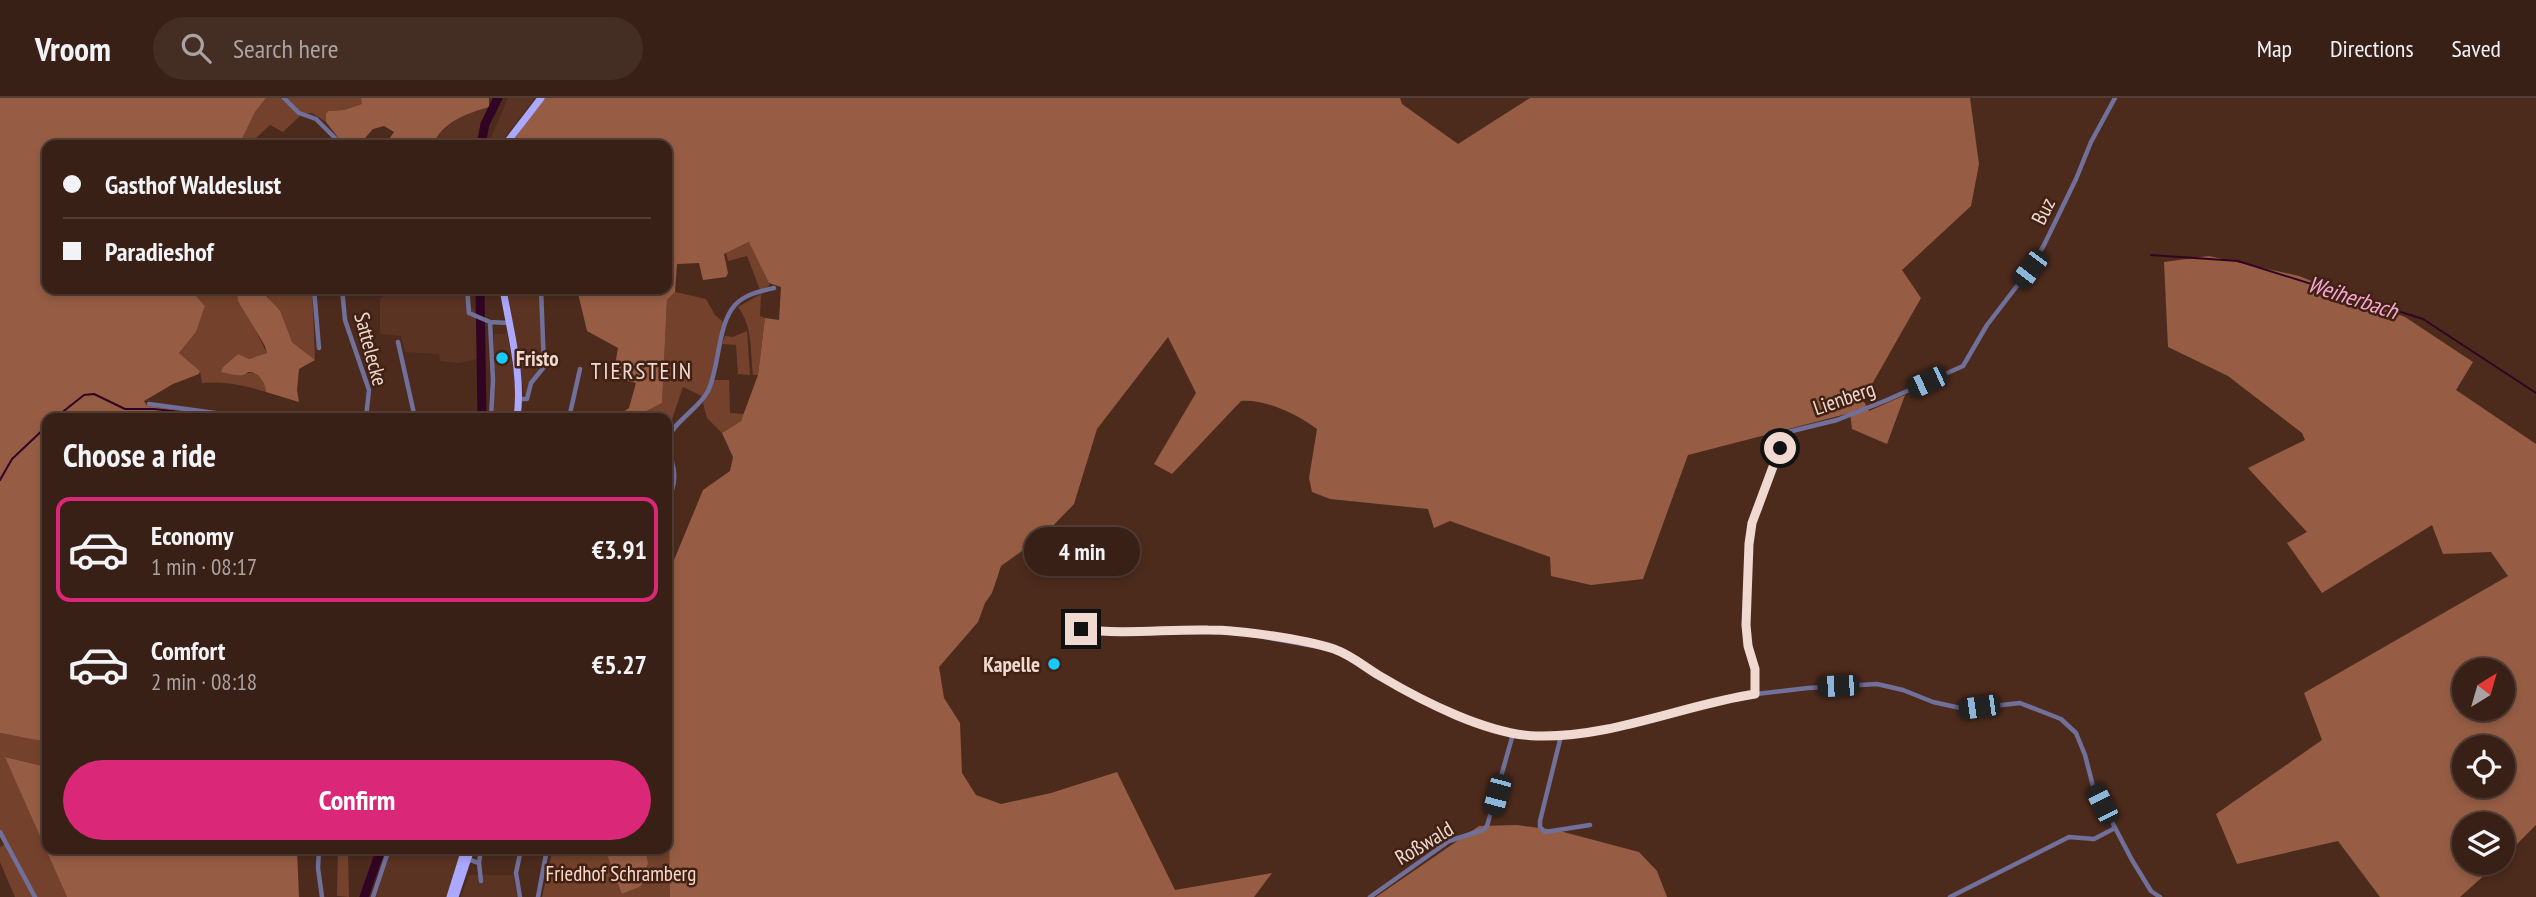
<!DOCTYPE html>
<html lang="en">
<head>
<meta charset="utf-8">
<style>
  body { margin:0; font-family:"PT Sans Narrow",sans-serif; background:#442d23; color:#f1f3f6; height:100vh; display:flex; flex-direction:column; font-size:26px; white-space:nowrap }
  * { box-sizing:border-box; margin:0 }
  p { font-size:23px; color:#aba3a1 }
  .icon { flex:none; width:38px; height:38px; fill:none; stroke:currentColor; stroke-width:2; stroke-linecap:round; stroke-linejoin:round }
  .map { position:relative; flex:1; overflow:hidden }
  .drawer { position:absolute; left:42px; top:315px; width:630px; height:441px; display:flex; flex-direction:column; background:#392016; border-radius:14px; box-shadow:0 4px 10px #0003,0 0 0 2px #533e35 }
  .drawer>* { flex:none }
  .banner { position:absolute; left:42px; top:42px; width:630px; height:154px; border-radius:14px; box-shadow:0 4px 10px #0003,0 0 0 2px #533e35; display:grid; align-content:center; height:154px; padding:0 21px; background:#392016 }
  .needle { width:46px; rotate:37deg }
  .tools { position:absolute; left:2452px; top:560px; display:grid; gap:14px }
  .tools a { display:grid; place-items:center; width:63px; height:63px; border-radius:50%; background:#392016; box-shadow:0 4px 10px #0003,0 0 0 2px #533e35; font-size:35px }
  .end { position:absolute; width:32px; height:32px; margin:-16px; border:9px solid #efd9d0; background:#111; box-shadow:0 0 0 4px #111 }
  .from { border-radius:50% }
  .bubble { position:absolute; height:49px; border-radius:24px; background:#392016; box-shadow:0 4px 10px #0003,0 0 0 2px #533e35; font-size:23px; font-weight:800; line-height:49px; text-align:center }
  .car { position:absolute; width:21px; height:42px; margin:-21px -10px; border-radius:9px; box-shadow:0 0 5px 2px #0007; background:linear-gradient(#222 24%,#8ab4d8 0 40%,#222 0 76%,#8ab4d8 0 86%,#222 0) }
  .banner b { display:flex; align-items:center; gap:24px; height:66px; font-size:26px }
  .banner b+b { border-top:2px solid #533e35 }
  .banner i { width:18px; height:18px; background:#f1f3f6 }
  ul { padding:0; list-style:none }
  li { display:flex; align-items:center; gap:21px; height:105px; margin:0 14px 10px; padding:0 7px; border:4px solid transparent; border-radius:14px }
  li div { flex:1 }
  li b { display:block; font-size:26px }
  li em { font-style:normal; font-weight:800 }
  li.current { border-color:#db2777 }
  li>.icon { width:63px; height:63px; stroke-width:1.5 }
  h2 { padding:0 21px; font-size:32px; line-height:84px }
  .action { display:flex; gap:14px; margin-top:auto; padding:14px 21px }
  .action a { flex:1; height:80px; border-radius:42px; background:#db2777; color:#fff; font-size:28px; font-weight:800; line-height:80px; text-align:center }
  header { display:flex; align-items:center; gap:42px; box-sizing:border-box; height:98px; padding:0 35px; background:#392016; border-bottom:2px solid #533e35 }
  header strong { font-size:33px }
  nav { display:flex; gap:38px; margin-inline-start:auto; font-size:24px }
  .search { width:490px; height:63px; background:#442d23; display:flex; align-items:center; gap:18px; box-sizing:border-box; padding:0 24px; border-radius:38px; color:#aba3a1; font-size:26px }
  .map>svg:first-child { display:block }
</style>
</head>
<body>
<header>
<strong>Vroom</strong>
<div class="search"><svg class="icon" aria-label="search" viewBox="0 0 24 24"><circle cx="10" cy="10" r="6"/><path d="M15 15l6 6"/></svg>Search here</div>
<nav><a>Map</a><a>Directions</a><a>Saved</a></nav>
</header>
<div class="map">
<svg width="2536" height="799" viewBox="0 0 2536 799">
  <rect width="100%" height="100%" fill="#4c2b1d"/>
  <path fill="#5b3322" d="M508,0H535L499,47H488Z
    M489,9L480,34L482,37L479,47L432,46L439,36L463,16Z
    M391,191H471V208L478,217L477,261L458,265L440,263L439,256L405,254L401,238L380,236V201Z
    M507,191H531L532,198L539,197L544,246L543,269L531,282L525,299Z
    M507,235L517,293L514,320H493L494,236Z
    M391,751H463L447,799H376Z
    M469,777H513L517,799H461Z"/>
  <path fill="#74422c" d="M266,0H283L300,18L283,34L270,27L257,39L255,47H239L255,14Z
    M287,0H361L363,6L344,12L328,13L326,24L312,15L303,16Z
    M750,144L769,185V188L760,192L747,158L728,163L726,155Z
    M190,191H237L238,199L267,255L249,261L238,256L223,269L228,274L244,277C255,270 267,282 266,294C244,287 225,283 202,285L200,273L179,255L196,234L205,208Z
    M260,191H312L315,262L292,244L267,197Z
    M675,194L706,201L715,217L723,224L711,282L704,299L683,289L667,336V320H633L662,305L667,202Z
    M761,196L760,218L765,220L758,277H753C750,252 753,229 738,209Z
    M747,233L750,277L738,276L736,247L722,246L725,238L733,239Z
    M714,282H729L730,315L744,316L741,323L722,335L707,320L703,305Z
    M0,635L47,644V669L6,659L67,799H15L0,764V749L4,747L0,738Z
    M667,742H669L670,799H542L553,751H667Z
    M338,751H350L348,757L349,799L337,798Z"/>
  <path fill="#965d44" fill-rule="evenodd" d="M0,0H266L255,14L239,47H47V191H190L205,208L196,234L179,255L200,273L199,276L173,286L144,303L147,308L235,320H47V644L0,635Z
    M361,0H489V9C467,15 441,25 433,47H385L394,34L384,28L373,31L359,47H344L326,24V16L328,13L344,12L362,6Z
    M544,0H1400L1402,6L1458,46L1530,0H1970L1979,66L1971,108L1902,172L1921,200L1863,302L1869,313L1905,297L1887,346L1852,331L1850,315L1688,357L1643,481L1591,487L1551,478L1550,459L1450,423L1434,430L1428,411L1330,401L1312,394L1309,380L1317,331C1297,316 1266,301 1241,303L1172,376L1154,366L1196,295L1168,239L1097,331L1074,406L1044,437L1001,468L992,495L985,505L978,524L939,569L944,600L960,625L962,675L976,697L1001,706L1051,695L1117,674L1175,792L1272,775L1254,799H670L669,742H667V479L703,392L730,373L733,359L722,335L741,323L758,277L765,220L779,222L781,189L769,185L749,144L724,156L728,175L726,179L703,182L699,165L677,166L675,194L667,202L662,305L633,320H614L629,310L636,285L613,279L618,250L587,233L577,191H667V47H510Z
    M2209,158L2299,178L2405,219L2473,264L2456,292L2536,346V727L2503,760L2502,726H2464V765H2498L2460,799H2380L2338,743L2237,766L2216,716L2322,642L2304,595L2508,478L2491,454L2443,456L2432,427L2322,495L2287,445L2307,434L2248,370L2305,342L2302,335L2228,278L2168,249L2164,164ZM2464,572H2502V611H2464ZM2502,649V688H2464V649Z
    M237,191H260L280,213L292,244L315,262L299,271L297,292L299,304L266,294C266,286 259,273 248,274C247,275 245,277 243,277C237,278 226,275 221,274L223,269L238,256L249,261L267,255L265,248L238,203Z
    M5,659L47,669V751H297L299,799H67Z
    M1517,727L1556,732L1639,754L1657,773L1667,799H1376L1479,728Z
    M605,751H645L648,765L641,788L622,796Z"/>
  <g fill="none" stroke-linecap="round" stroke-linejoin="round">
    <path stroke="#320423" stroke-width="2" d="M2151,157L2238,163L2423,221L2536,295
      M55,320L84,297L94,296L125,311H154L190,315L193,318L212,317L221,320
      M0,382L12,361L47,328"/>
    <path stroke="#320423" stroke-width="9" d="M481,47L485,26L498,0
      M480,191L482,320
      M364,799L381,751"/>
    <path stroke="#70709a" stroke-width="4.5" d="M284,0L299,15L316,21L342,47
      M314,191L319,250
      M342,191L345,222L369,292L366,320
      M467,191L469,215L490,224L509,225
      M490,224L493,282L491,320
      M398,244L415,320
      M520,301H527L531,285L544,269L541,191
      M149,306L252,320
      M428,320H430
      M569,320L580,271
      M667,405C673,391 677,380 672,364C671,357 667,351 668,343C671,325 699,311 708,293C720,268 717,227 735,207C745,196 761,193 774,190
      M1064,528L1098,534L1210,532L1247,536L1336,552L1396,587L1467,620L1495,632L1534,638H1561L1598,632L1730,599L1808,590L1877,586L1903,592L1933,604L1965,611L2020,605L2061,621L2076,635L2085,657L2093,688L2132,762L2151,793L2160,799
      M1755,596V571L1746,527L1749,446L1752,425L1783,340L1788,334L1837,322L1887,302L1963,268L1987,227L2030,171L2044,147L2076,81L2091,44L2115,0
      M1561,638L1540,723V729L1545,734L1590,727
      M0,734L35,799
      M319,751L318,770L322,799
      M467,761L479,765L481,783
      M479,765L481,751
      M373,799L389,751
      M520,799L516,775L521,751
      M538,799L547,751
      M1370,799L1449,743L1483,732L1487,728L1513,636
      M1950,799L2069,739L2094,741L2115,730"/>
    <path stroke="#aba9ff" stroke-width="7" d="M505,47L541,0
      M503,191C510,233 523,277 517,320
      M450,799L465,751
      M455,799L471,751"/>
  </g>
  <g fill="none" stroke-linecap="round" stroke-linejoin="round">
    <path stroke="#efd9d0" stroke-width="9" d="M1081,531C1123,537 1166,531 1208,532C1241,532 1303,541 1334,551C1351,557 1365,569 1380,578C1422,603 1488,637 1537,638C1611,640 1683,607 1755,596V571L1748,548L1746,527L1749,446L1752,425L1780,350"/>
  </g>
  <g fill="#17cafb" stroke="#412113" stroke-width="2.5">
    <circle cx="502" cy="260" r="7"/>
    <circle cx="1054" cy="566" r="7"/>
  </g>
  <g text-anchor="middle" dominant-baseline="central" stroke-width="5" stroke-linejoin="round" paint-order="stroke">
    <g font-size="21" fill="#efd9d0" stroke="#412113">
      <text transform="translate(2043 113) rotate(-63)">Buz</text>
      <text transform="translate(371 251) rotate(75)">Sattelecke</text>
      <text transform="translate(1844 300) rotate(-19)">Lienberg</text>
      <text transform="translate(1424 745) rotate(-31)">Roßwald</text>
    </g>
    <g font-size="21" font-weight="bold" fill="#efd9d0" stroke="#412113" text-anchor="start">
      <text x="516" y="260">Fristo</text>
      <text x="1040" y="566" text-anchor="end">Kapelle</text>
    </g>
    <g font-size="21" fill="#fbd7c8" stroke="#412113">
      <text x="621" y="775">Friedhof Schramberg</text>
    </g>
    <g font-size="23" font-style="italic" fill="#f8a6d5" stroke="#412113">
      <text transform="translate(2353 199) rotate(18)">Weiherbach</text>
    </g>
    <g font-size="23" letter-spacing="2" fill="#efd9d0" stroke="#412113">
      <text x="642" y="272">TIERSTEIN</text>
    </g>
  </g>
</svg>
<div class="tools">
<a><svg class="needle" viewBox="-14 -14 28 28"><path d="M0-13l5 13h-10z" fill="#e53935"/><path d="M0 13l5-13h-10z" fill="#aba3a1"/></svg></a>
<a><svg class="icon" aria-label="locate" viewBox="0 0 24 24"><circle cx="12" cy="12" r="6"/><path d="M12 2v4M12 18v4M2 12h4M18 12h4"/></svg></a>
<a><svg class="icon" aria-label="layers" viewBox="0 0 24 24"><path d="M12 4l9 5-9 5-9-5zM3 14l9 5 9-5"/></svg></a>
</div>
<i class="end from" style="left:1780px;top:350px"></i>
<i class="end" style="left:1081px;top:531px"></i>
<div class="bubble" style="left:1024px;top:429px;width:116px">4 min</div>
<i class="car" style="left:2030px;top:171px;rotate:217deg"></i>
<i class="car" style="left:1927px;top:284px;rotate:245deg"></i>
<i class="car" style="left:1838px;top:588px;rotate:268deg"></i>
<i class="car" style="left:1979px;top:609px;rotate:262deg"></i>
<i class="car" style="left:1497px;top:697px;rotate:195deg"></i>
<i class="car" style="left:2102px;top:706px;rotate:333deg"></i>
<div class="banner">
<b><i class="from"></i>Gasthof Waldeslust</b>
<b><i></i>Paradieshof</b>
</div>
<section class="drawer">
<h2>Choose a ride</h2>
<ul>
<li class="current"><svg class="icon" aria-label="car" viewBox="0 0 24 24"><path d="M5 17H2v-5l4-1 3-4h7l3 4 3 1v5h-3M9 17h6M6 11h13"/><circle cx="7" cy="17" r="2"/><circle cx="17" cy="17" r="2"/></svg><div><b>Economy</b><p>1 min · 08:17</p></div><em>€3.91</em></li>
<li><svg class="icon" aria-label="car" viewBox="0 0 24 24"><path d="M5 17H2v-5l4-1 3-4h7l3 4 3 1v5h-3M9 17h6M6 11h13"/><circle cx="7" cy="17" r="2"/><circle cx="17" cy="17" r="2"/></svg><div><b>Comfort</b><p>2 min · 08:18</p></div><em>€5.27</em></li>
</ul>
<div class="action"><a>Confirm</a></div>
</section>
</div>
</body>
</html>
